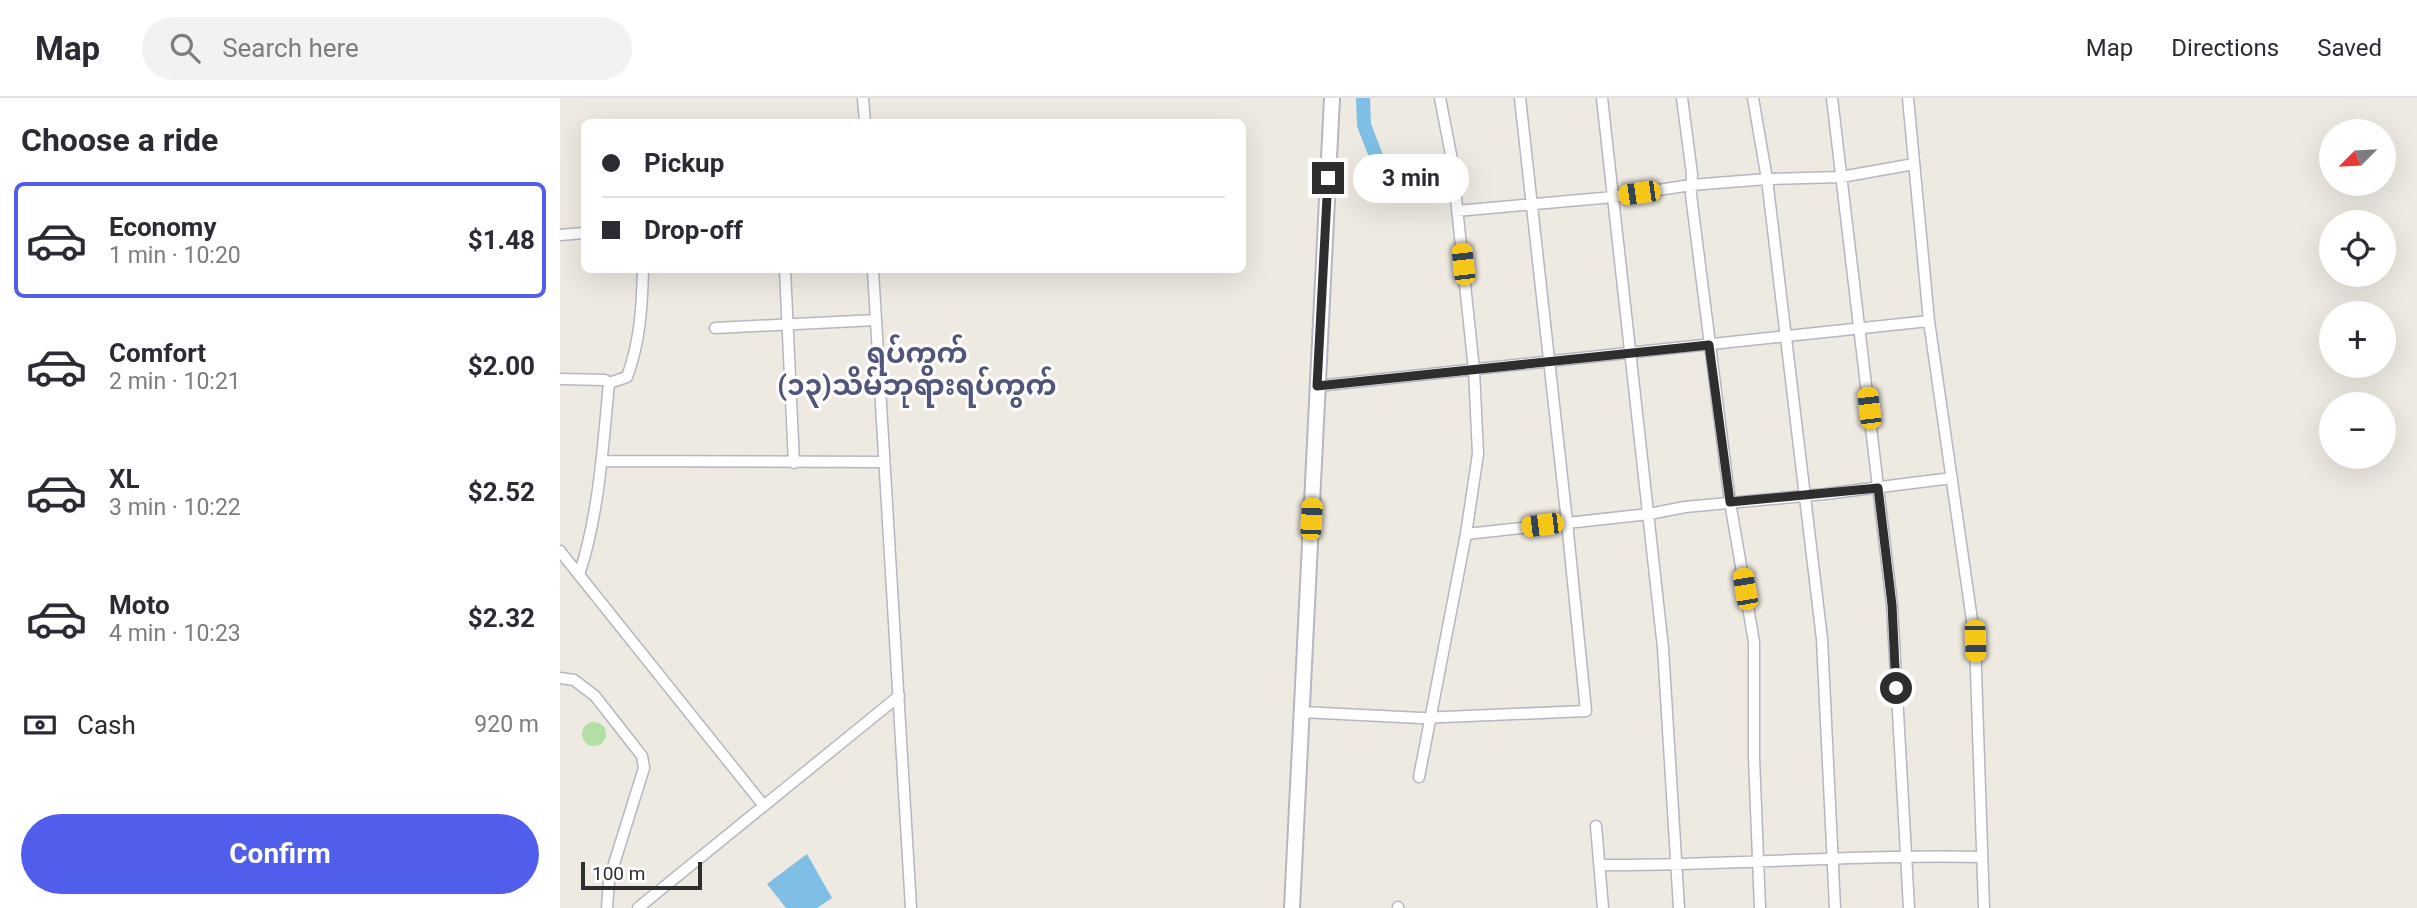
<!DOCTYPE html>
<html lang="en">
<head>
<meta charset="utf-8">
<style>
  body { margin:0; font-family:Roboto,"Noto Sans Myanmar",sans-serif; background:#f2f2f3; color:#2b2b33; height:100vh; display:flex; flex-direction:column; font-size:26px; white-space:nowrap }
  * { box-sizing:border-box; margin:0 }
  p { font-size:23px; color:#7c7c81 }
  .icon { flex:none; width:38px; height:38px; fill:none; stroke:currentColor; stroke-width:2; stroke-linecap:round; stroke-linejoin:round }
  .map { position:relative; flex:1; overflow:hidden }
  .sheet { display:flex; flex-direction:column; background:#fff; width:560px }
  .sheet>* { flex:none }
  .top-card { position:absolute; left:21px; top:21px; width:665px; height:154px; border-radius:10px; box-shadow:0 7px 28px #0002; display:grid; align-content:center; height:154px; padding:0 21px; background:#fff }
  .needle { width:46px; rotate:246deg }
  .tools { position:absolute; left:1759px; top:21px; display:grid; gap:14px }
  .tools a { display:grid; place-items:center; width:77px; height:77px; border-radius:50%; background:#fff; box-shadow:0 7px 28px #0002; font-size:35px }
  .scale { position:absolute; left:21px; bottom:18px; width:121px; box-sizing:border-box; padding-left:7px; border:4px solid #2e2e2e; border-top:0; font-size:19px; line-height:24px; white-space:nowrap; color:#2e2e2e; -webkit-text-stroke:5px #fff; paint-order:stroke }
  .end { position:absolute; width:32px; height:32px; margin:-16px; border:9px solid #2e2e2e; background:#fff; box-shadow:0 0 0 4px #fff }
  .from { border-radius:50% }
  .bubble { position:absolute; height:49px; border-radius:24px; background:#fff; box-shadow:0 7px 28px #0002; font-size:23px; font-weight:700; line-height:49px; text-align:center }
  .car { position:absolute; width:21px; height:42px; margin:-21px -10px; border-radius:9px; box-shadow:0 0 5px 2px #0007; background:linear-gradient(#f5c518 24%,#345 0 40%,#f5c518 0 76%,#345 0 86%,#f5c518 0) }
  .top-card b { display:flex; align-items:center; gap:24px; height:66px; font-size:26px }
  .top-card b+b { border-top:2px solid #e1e1e2 }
  .top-card i { width:18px; height:18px; background:#2b2b33 }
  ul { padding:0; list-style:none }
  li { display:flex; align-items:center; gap:21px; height:116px; margin:0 14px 10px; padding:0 7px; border:4px solid transparent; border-radius:10px }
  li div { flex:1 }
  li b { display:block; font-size:26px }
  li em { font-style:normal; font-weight:700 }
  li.current { border-color:#515eeb }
  li>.icon { width:63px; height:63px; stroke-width:1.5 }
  h2 { padding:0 21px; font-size:32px; line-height:84px }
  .pay { display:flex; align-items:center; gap:18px; height:77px; padding:0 21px; font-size:26px }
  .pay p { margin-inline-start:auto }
  .primary-button { display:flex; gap:14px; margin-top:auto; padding:14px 21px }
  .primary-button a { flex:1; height:80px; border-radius:42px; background:#515eeb; color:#fff; font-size:28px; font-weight:700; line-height:80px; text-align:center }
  header { display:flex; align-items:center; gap:42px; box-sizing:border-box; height:98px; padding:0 35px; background:#fff; border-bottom:2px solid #e1e1e2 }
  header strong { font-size:33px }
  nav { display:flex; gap:38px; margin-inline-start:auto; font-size:24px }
  .search { width:490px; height:63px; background:#f2f2f3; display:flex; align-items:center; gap:18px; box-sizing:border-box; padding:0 24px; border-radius:38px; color:#7c7c81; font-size:26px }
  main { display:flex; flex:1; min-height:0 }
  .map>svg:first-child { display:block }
</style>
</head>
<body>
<header>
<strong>Map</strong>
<div class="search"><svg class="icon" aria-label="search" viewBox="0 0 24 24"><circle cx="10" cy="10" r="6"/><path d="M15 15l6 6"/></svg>Search here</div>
<nav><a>Map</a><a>Directions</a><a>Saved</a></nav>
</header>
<main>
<section class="sheet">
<h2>Choose a ride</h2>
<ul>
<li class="current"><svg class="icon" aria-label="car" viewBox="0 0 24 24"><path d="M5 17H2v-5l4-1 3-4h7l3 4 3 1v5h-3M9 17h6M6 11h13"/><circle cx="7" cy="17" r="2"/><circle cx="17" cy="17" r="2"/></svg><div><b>Economy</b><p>1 min · 10:20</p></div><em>$1.48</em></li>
<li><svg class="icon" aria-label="car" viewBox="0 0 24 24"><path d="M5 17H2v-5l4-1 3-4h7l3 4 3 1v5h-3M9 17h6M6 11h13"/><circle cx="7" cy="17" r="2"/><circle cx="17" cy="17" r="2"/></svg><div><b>Comfort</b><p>2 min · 10:21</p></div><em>$2.00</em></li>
<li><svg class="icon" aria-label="car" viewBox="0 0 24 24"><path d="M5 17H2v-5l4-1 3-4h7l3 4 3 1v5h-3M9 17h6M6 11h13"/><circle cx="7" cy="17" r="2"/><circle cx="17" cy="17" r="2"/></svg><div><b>XL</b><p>3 min · 10:22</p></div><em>$2.52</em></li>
<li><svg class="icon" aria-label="car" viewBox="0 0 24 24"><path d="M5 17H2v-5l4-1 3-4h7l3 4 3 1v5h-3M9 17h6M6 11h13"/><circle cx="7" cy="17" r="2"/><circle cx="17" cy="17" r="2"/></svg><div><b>Moto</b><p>4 min · 10:23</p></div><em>$2.32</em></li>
</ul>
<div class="pay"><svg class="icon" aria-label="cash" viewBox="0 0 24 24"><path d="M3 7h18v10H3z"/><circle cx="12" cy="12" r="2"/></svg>Cash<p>920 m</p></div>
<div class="primary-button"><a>Confirm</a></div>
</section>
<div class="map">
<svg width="1857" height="810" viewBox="0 0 1857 810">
  <rect width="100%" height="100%" fill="#eeeae2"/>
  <path fill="#b2dfa3" d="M22 636a12 12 0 1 1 24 0a12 12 0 1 1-24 0Z"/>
  <path fill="#7fbfe5" d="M247,756L272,800L257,810H226L207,786Z"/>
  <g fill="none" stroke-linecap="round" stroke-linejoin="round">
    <path stroke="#7fbfe5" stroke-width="14" d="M803,0L804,27L828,89"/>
    <defs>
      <path id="street" d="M303,0L305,24
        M1042,0L1103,550L1119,810
        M1122,0L1132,76L1131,97L1170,404L1194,544V660L1200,810
        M1193,0L1207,81L1262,541L1275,810
        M1272,0L1332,507L1349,810
        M1348,0L1369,223L1415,543L1424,810
        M897,113L1053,99L1131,87L1207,81L1281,79L1354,66
        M0,137L24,135
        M225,172L234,365
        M313,172L351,810
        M155,230L316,222
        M0,281L45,282L49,285C43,347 39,417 19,477
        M49,285L67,279C80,244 82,209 83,172
        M757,288L1369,223
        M42,363L324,364
        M906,436L1089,416L1125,409L1265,396L1392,380
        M0,453L204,708
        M0,580L14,582L35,598L82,658L84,670L49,782L47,810
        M742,614L861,620L1026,613L1007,424L960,0
        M859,679L906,436L918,356L914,272L892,62L880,0
        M1036,728L1043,810
        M1040,767C1168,768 1295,756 1422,759
        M78,810L339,598
        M838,810V809"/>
      <path id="secondary" d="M732,810L772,0"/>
    </defs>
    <use href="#street" stroke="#b5b6c0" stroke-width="13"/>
    <use href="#secondary" stroke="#b5b6c0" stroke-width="18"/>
    <use href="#street" stroke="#fff" stroke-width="10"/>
    <use href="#secondary" stroke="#fff" stroke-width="14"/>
  </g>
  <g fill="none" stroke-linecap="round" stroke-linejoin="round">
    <path stroke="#2e2e2e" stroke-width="9" d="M768,80L757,288L1149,247L1170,404L1318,390L1332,507L1336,590"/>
  </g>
  <g text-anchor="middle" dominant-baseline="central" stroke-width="6" stroke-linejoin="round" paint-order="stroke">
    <g font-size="28" font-weight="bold" fill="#51547b" stroke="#fff">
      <text x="357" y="255">ရပ်ကွက်<tspan x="357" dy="32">(၁၃)သိမ်ဘုရားရပ်ကွက်</tspan></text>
    </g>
  </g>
</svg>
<div class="tools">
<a><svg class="needle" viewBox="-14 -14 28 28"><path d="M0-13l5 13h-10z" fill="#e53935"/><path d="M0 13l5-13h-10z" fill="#7c7c81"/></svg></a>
<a><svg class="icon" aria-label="locate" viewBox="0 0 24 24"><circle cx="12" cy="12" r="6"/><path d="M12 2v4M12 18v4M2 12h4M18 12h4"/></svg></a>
<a>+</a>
<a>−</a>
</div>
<div class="scale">100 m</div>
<i class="end from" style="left:1336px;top:590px"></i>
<i class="end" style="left:768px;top:80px"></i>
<div class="bubble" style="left:793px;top:56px;width:116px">3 min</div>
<i class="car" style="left:1079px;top:95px;rotate:262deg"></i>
<i class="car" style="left:903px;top:166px;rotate:354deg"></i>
<i class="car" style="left:1309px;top:310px;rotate:353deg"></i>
<i class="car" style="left:751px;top:421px;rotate:3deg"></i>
<i class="car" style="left:982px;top:427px;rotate:263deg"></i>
<i class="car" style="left:1185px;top:491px;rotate:350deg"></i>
<i class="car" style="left:1415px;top:543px;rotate:178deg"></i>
<div class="top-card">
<b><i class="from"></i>Pickup</b>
<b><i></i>Drop-off</b>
</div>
</div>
</main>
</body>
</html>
